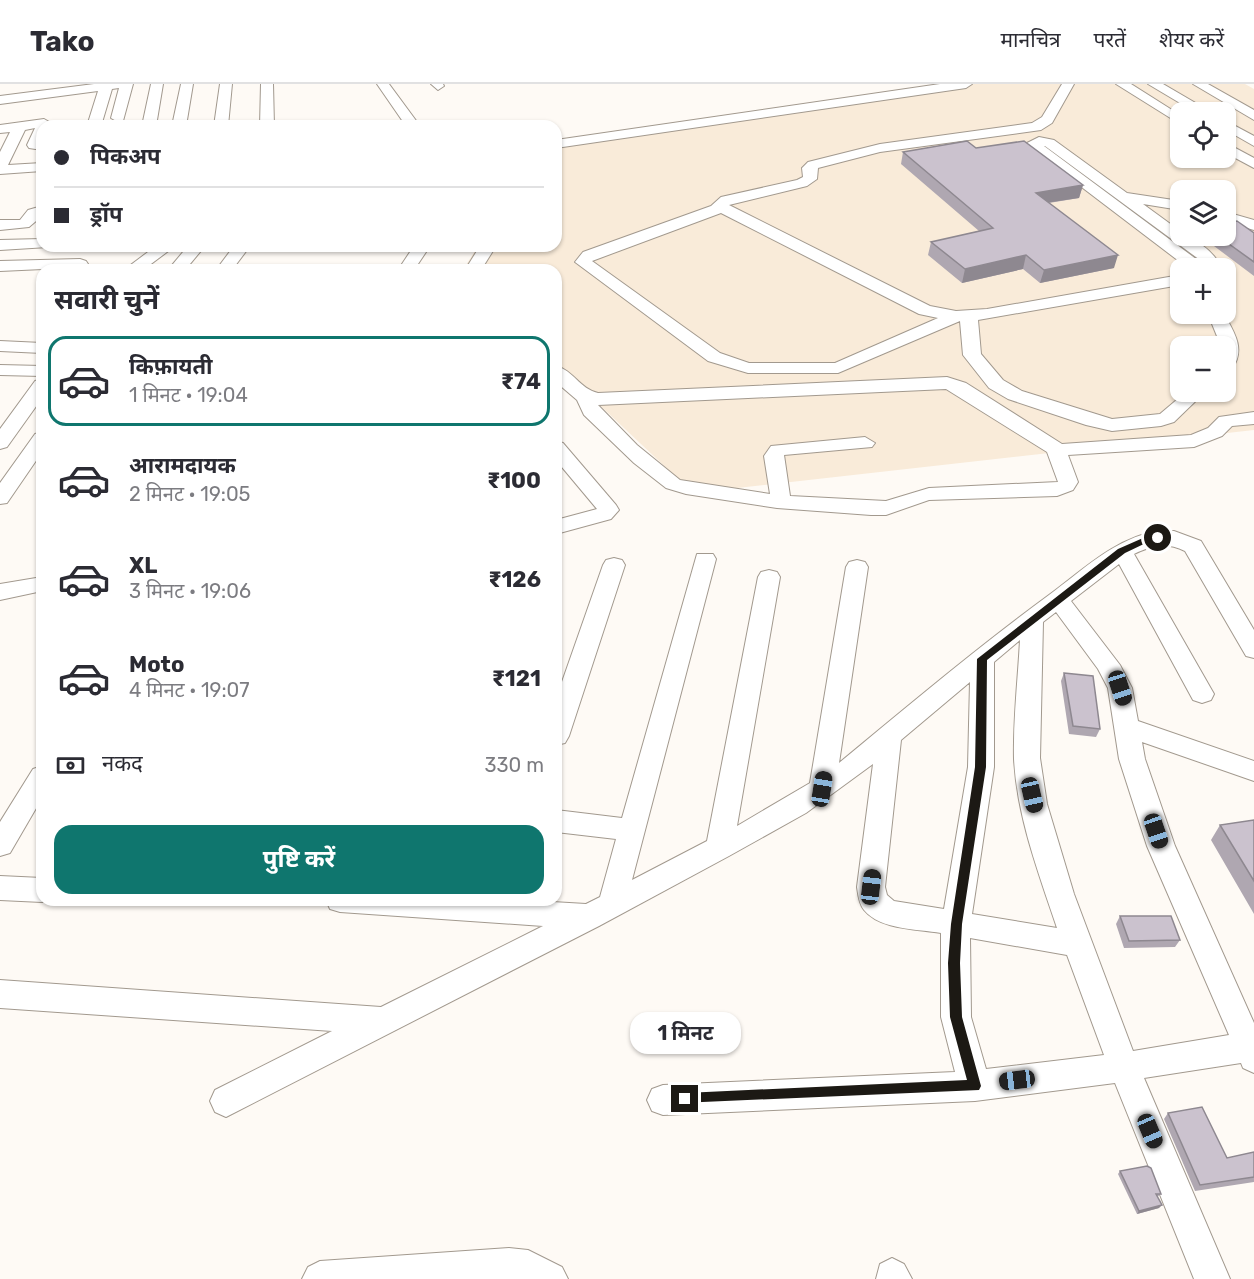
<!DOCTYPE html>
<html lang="hi">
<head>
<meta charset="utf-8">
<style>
  body { margin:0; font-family:Rubik,"Noto Sans Devanagari",sans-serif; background:#f2f2f3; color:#2b2b33; height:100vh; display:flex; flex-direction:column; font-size:22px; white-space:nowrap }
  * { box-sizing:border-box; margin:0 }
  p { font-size:20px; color:#7c7c81 }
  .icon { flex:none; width:33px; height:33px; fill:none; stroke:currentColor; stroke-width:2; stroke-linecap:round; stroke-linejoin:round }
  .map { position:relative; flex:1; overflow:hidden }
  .side { position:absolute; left:36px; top:180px; width:526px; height:642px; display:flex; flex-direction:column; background:#fff; border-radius:18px; box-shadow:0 2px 4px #0004 }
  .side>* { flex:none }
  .top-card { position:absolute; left:36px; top:36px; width:526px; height:132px; border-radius:18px; box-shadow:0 2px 4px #0004; display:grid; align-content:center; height:132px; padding:0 18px; background:#fff }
  .fabs { position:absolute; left:1170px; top:18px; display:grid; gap:12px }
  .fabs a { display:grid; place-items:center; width:66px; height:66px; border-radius:12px; background:#fff; box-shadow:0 2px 4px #0004; font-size:30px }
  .end { position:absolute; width:27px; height:27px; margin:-14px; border:8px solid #1c1914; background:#fff; box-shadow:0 0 0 3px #fff }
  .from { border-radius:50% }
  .bubble { position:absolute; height:42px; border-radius:18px; background:#fff; box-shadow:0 2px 4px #0004; font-size:20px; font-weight:700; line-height:42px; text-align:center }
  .car { position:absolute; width:18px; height:36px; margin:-18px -9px; border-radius:8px; box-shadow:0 0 4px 2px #0007; background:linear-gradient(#222 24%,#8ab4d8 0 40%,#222 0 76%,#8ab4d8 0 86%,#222 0) }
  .top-card b { display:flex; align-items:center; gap:21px; height:57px; font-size:22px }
  .top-card b+b { border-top:2px solid #e1e1e2 }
  .top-card i { width:15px; height:15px; background:#2b2b33 }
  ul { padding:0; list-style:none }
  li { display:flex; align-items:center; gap:18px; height:90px; margin:0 12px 9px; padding:0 6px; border:3px solid transparent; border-radius:18px }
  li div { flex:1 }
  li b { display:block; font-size:22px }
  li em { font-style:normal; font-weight:700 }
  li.on { border-color:#0f766e }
  li>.icon { width:54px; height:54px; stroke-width:1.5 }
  h2 { padding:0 18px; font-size:27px; line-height:72px }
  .pay { display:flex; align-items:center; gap:15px; height:66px; padding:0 18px; font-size:22px }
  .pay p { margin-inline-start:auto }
  .primary-button { display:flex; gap:12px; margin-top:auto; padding:12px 18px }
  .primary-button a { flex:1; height:69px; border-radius:18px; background:#0f766e; color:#fff; font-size:24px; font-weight:700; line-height:69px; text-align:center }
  header { display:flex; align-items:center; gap:36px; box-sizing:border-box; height:84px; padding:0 30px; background:#fff; border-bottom:2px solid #e1e1e2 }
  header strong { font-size:28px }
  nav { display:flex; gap:33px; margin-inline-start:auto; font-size:21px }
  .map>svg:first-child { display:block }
</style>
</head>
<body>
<header>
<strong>Tako</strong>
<nav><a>मानचित्र</a><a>परतें</a><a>शेयर करें</a></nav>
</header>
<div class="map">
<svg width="1254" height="1195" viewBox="0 0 1254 1195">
  <rect width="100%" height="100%" fill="#fefaf5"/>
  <path fill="#f9ebd9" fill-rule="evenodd" d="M958,0H1245L1254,5V346L693,409L557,281L556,186H463L478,162H556L557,57ZM1180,28H1226V74H1180ZM1180,106H1226V152H1180ZM1180,184H1226V230H1180ZM1180,262H1226V308H1180Z"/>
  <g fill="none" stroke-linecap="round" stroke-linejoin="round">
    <defs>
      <path id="minor" d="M94,0H133L123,37L118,38L111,34L119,4L112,5L101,42H87L98,7L0,20V12Z
        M151,0H163L156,42H142Z
        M181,0H193L186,42H172Z
        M220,0H232L228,42H214Z
        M261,0H273L274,42H260Z
        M377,0H389L420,42H406Z
        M431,0H443L444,2L438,6Z
        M940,0H972L966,4L556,64V56Z
        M1062,0H1074L1052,39L1041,46L880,68L818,84L817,95L807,102L729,121L930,222L956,227L987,225L1180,191V201L978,236L981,270L1003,296L1022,307L1112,335L1160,330L1186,308H1205L1174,338L1161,342L1112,347L1086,341L1008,315L989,304L963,271L960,237L838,289H748L708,277L575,178L583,168L711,122L721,113L797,96L803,93L802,84L808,78L880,60L1032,39L1042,33ZM721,129L919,230L938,234L835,279H749L720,269L592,177Z
        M1116,0H1131L1180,31V40Z
        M1148,0H1163L1211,28H1195Z
        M1193,0H1208L1254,26V36Z
        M44,35L51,39L42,42V66L29,64L27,61L35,44L25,46L8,81L42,79V87L0,90V68L10,48L0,49V41Z
        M1226,37L1254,52V62L1226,46Z
        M1039,53L1054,56L1127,109L1180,117V126L1143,120L1180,147V152C1193,152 1214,168 1219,180L1217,183L1195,184L1184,181L1025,60ZM1044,62H1045L1200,176L1196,175Z
        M1226,59L1254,74V84L1226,69Z
        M42,122V132L29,143L0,146V136H20L28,126Z
        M1226,128L1254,136V146L1226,138Z
        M42,155V162L48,163L0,166V156Z
        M156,162H175L143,186H124Z
        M188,162H205L185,186H168Z
        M234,162H250L232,186H216Z
        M414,162H430L414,186H398Z
        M480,162H496L481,186H465Z
        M80,175L86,177L88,180L86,183L0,187V177Z
        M1208,230H1224C1234,248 1246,265 1232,285L1226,286V262H1221Z
        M0,257L42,259V269L0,267Z
        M0,281L42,282V292L0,291Z
        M556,282C573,286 580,305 598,309L947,293L966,299L1062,360L1191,351L1208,344L1219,333L1254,328V340L1232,342L1222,352L1194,363L1068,371L1078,398L1073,406L1057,412L929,416L886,431H871L777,424L686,410L666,404L634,379L584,331L577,316L556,298ZM946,305L1047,368L1058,398L929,404L886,417L790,412L784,371L872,363L875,359L865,353L771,362L764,372L770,410L680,396L637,361L598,321Z
        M42,295V314L7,363L0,365V345L35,297Z
        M42,348V368L7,419L0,420V399L35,350Z
        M556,357L563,359L616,421L619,426L611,435L556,450V436L597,425L556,376Z
        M1158,447H1174L1201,457L1254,546V574L1246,572L1185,467C1166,458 1153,461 1134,470L1214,610L1211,616L1202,619L1193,616L1119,480L1071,517L1120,581L1132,604L1138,637L1254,677V697L1142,658L1145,675L1175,762L1254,939V989L1243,984L1241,979L1144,994L1230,1195H1194L1115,999L975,1017L663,1031L652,1027L647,1016L652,1005L663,1001L955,988L941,933V849C918,845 880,846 864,826C859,820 858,810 857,803L873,680L806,729L729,772L599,842L226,1033L215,1028L210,1017L215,1006L332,947L0,924V896L381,923L543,842L340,828L330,825L326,816H519L586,820L600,813L616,755L556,748V726L622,734L697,470H713L716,475L632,796L707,757L758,493L761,488L769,486L777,488L780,493L737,742L810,699L846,483L849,478L857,476L865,478L868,483L839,679C908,622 977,564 1049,511C1083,486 1115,454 1158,447ZM1056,528L1098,585L1108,604L1119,675L1147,762L1229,951L1133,967L1074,810L1047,720L1040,674L1043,538ZM1020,556C1018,595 1013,636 1014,675C1017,733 1039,790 1057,844L972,830L994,683V578ZM970,598L968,683L944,825L894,817L887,811L885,803L901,656ZM970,854L1067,871L1104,971L986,985L971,933Z
        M614,474L622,476L625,481L569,652L565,659L556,661V615L603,481L606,476Z
        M42,493V507L0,516V500Z
        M42,682V714L10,769L0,772V738L33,685Z
        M0,792L42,794V816H47L42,818L0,816Z
        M509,1164L528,1166L562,1183L568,1195H302L308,1183L320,1177Z
        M892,1174L904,1180L912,1195H876L880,1180Z"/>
    </defs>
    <use href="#minor" stroke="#a2998e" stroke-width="2"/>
    <use href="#minor" fill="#fff" fill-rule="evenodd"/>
  </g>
  <path fill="#afa7b1" d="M903,68L1083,101L1079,114L1049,119L1114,184L1040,199L1023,185L962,199L928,171L931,158L979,147L901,80Z
    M1254,149V192L1202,153L1203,152H1226Z
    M1064,589L1100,645L1096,653L1069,650L1061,597Z
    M1254,736V830L1211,756L1220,741Z
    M1120,832L1180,856L1175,863L1124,864L1116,840Z
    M1168,1029L1227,1074L1254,1068V1098L1195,1107L1164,1035Z
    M1120,1087L1161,1110L1157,1113L1159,1124L1137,1130L1118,1090Z"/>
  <path fill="#8e8890" d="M1083,101L1079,114L1032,121L1036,109Z
    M1026,171L1023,185L962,199L965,185Z
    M1118,171L1114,184L1040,199L1044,186Z
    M1162,1121L1159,1124L1137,1130L1139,1127Z"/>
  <path fill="#cbc2ce" stroke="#8e8890" stroke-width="1.5" d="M967,57L976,64L1024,57L1083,101L1036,109L1118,171L1044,186L1026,171L965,185L931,158L993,144L903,68Z
    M1237,137L1254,149V178L1218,152H1226V139Z
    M1064,589L1093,592L1100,645L1073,642Z
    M1254,736V797L1220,741Z
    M1120,832H1171L1180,856L1129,857Z
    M1202,1023L1227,1074L1254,1068V1093L1200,1101L1168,1029Z
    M1147,1082L1151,1084L1161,1110H1156L1162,1121L1139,1127L1120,1087Z"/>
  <path fill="#1c1914" d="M1158,451L1163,454L1162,456L1148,458L1125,469L987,576L986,683L962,840L960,879L962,933L981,1002L979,1006L680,1019V1011L685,1009L967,996L950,933L948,879L951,840L975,683L977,575L1118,465L1143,454Z"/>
</svg>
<div class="fabs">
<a><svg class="icon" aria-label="locate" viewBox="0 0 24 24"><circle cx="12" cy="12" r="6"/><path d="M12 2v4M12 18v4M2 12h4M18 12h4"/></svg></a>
<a><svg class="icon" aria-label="layers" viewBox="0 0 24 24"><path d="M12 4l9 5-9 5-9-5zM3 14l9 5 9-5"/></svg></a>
<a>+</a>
<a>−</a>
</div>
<i class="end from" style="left:1158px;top:454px"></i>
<i class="end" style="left:685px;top:1015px"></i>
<div class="bubble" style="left:630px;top:928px;width:111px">1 मिनट</div>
<i class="car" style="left:1120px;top:604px;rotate:162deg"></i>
<i class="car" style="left:822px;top:705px;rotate:9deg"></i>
<i class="car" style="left:1032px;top:711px;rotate:167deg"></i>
<i class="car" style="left:1156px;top:747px;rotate:161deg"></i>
<i class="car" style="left:871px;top:803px;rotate:7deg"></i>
<i class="car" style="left:1017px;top:996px;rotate:263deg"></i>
<i class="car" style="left:1150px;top:1047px;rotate:157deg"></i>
<div class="top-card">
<b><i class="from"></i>पिकअप</b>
<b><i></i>ड्रॉप</b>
</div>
<section class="side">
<h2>सवारी चुनें</h2>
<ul>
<li class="on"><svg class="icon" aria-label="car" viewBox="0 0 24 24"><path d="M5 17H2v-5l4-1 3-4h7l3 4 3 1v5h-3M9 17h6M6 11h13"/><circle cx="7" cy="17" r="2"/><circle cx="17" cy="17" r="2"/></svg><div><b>किफ़ायती</b><p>1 मिनट · 19:04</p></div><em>₹74</em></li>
<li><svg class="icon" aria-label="car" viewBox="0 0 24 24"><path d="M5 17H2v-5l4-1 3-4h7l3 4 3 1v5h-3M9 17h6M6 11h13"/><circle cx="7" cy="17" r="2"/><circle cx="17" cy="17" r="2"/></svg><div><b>आरामदायक</b><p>2 मिनट · 19:05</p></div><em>₹100</em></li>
<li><svg class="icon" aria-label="car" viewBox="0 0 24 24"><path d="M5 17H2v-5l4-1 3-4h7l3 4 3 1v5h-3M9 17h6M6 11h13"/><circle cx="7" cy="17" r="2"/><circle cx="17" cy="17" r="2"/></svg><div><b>XL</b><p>3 मिनट · 19:06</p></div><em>₹126</em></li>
<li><svg class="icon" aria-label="car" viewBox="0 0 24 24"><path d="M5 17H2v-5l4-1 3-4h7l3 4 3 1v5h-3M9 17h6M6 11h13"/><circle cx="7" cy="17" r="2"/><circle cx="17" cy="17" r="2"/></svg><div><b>Moto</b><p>4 मिनट · 19:07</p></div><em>₹121</em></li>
</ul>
<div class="pay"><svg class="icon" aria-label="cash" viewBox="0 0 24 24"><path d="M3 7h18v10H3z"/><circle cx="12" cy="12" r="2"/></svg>नकद<p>330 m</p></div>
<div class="primary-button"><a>पुष्टि करें</a></div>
</section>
</div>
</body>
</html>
